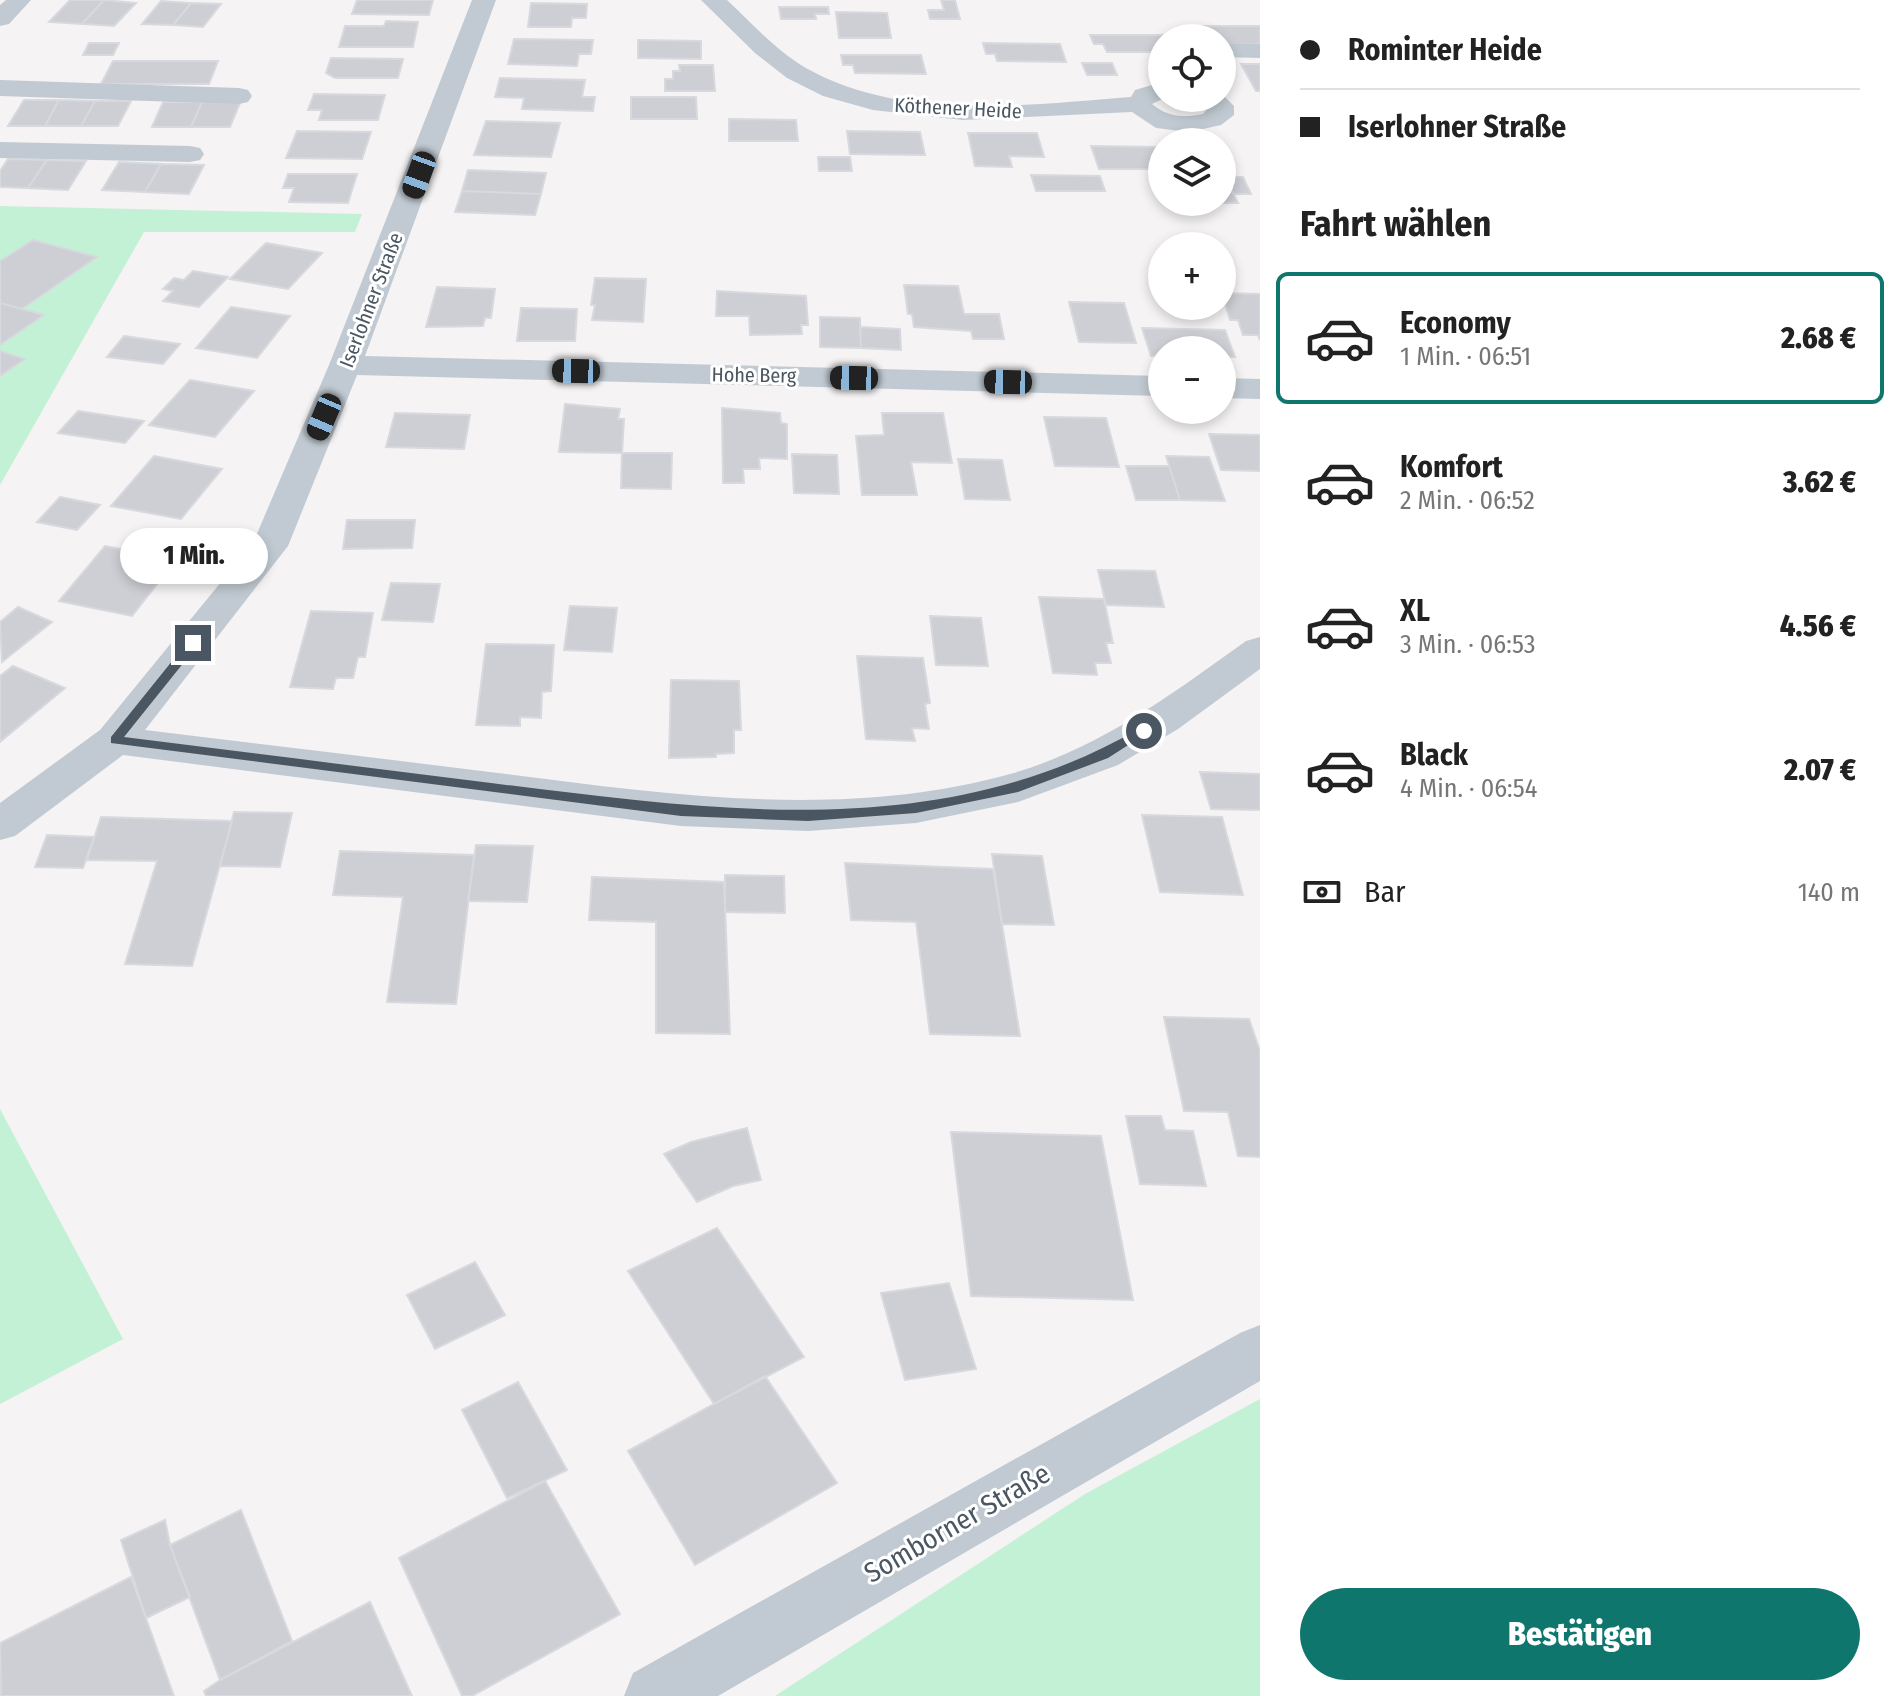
<!DOCTYPE html>
<html lang="de">
<head>
<meta charset="utf-8">
<style>
  body { margin:0; font-family:"Fira Sans Condensed",sans-serif; background:#f6f6f6; color:#222; height:100vh; display:flex; flex-direction:column; font-size:30px; white-space:nowrap }
  * { box-sizing:border-box; margin:0 }
  p { font-size:26px; color:#767676 }
  .icon { flex:none; width:44px; height:44px; fill:none; stroke:currentColor; stroke-width:2; stroke-linecap:round; stroke-linejoin:round }
  .map { position:relative; flex:1; overflow:hidden }
  .side { display:flex; flex-direction:column; background:#fff; width:640px }
  .side>* { flex:none }
  .hud { display:grid; align-content:center; height:176px; padding:0 40px; background:#fff }
  .controls { position:absolute; left:1148px; top:24px; display:grid; gap:16px }
  .controls a { display:grid; place-items:center; width:88px; height:88px; border-radius:50%; background:#fff; box-shadow:0 4px 12px #0003; font-size:40px }
  .end { position:absolute; width:36px; height:36px; margin:-18px; border:10px solid #4a5661; background:#fff; box-shadow:0 0 0 4px #fff }
  .from { border-radius:50% }
  .bubble { position:absolute; height:56px; border-radius:28px; background:#fff; box-shadow:0 4px 12px #0003; font-size:26px; font-weight:800; line-height:56px; text-align:center }
  .car { position:absolute; width:24px; height:48px; margin:-24px -12px; border-radius:10px; box-shadow:0 0 6px 2px #0007; background:linear-gradient(#222 24%,#8ab4d8 0 40%,#222 0 76%,#8ab4d8 0 86%,#222 0) }
  .hud b { display:flex; align-items:center; gap:28px; height:76px; font-size:30px }
  .hud b+b { border-top:2px solid #e0e0e0 }
  .hud i { width:20px; height:20px; background:#222 }
  ul { padding:0; list-style:none }
  li { display:flex; align-items:center; gap:24px; height:132px; margin:0 16px 12px; padding:0 24px; border:4px solid transparent; border-radius:12px }
  li div { flex:1 }
  li b { display:block; font-size:30px }
  li em { font-style:normal; font-weight:800 }
  li.selected { border-color:#0f766e }
  li>.icon { width:72px; height:72px; stroke-width:1.5 }
  h2 { padding:0 40px; font-size:36px; line-height:96px }
  .pay { display:flex; align-items:center; gap:20px; height:88px; padding:0 40px; font-size:30px }
  .pay p { margin-inline-start:auto }
  .action { display:flex; gap:16px; margin-top:auto; padding:16px 40px }
  .action a { flex:1; height:92px; border-radius:48px; background:#0f766e; color:#fff; font-size:32px; font-weight:800; line-height:92px; text-align:center }
  main { display:flex; flex:1; min-height:0 }
  .map>svg:first-child { display:block }
</style>
</head>
<body>
<main>
<div class="map">
<svg width="1260" height="1696" viewBox="0 0 1260 1696">
  <rect width="100%" height="100%" fill="#f5f3f3"/>
  <path fill="#c3f1d5" d="M0,206L362,214L355,232H144L0,485Z
    M0,1109L123,1339L0,1404Z
    M1260,1399V1696H775L1085,1494Z"/>
  <path fill="#cdcfd5" stroke="#d7d9de" stroke-width="2" d="M70,0H104L82,24L49,22Z
    M104,0L136,3L114,26L82,24Z
    M357,0H433L429,15L352,14Z
    M941,0H955L960,19H930L928,10H944Z
    M161,1L191,3L173,25L142,24Z
    M191,3L221,4L203,27L173,25Z
    M531,3L587,4L586,18H572L571,27H528Z
    M779,7H828L829,14H815L816,19H781Z
    M836,12L887,13L891,38H839Z
    M386,21L418,22L413,47H339L345,26H384Z
    M1195,26H1260V44H1222V38L1200,37Z
    M1090,35H1164L1166,38H1162V52H1107L1103,44H1094Z
    M514,39L593,40L591,54H579L577,66L508,64Z
    M638,40L701,41V59L638,58Z
    M89,43H119L113,55H83Z
    M983,43L1060,44L1066,62L997,61L995,54H986Z
    M841,55H921L926,74L855,73L853,65H843Z
    M331,58L403,59L398,78H335L326,73Z
    M113,61H218L209,84H101Z
    M1082,63H1112L1117,75H1087Z
    M1241,64H1260V91H1256Z
    M679,65H713L715,91H665V79H673V71H680Z
    M500,78L585,80L582,97H595L593,111L522,109L524,98L495,97Z
    M314,94L385,95L378,120H319L322,110H308Z
    M631,97H696L697,119H631Z
    M24,100H59L45,126H8Z
    M59,100L95,101L81,126H45Z
    M95,101H131L118,126H81Z
    M163,102H202L191,127H152Z
    M202,102L240,103L230,127H191Z
    M729,119L796,120L798,141H729Z
    M486,121L560,123L551,157L474,155Z
    M297,131L371,132L362,159L286,158Z
    M847,131L920,132L925,155L850,154Z
    M968,133H1037L1044,157L1009,156L1012,167L975,166Z
    M1091,146L1158,147L1162,169H1099Z
    M818,157H850L852,171H819Z
    M8,159L47,160L28,188L0,187V171Z
    M47,160L86,161L68,190L28,188Z
    M119,162L161,164L145,192L102,190Z
    M161,164L204,165L189,194L145,192Z
    M468,170L546,173L541,194L462,191Z
    M288,174H357L348,203L289,202L294,188H283Z
    M1031,175L1100,176L1105,191H1036Z
    M1222,177H1225L1238,203H1220Z
    M1225,177H1243L1251,194H1233Z
    M462,191L541,194L535,215L455,212Z
    M33,240L97,257L22,309L0,303V261Z
    M266,243L322,253L288,289L230,279Z
    M193,271L228,277L199,307L163,301L173,291L163,289L174,278L184,280Z
    M595,278L646,279L643,322L592,320L595,305H591Z
    M904,285L958,286L964,314H999L1004,339H973L971,331L914,327L912,314H908Z
    M437,287L495,289L491,318H485L483,326L426,327Z
    M717,291L806,296L808,325H801L802,334L750,335L749,316H716Z
    M1222,293L1260,294V340L1258,335H1243L1238,320H1230Z
    M1069,302L1124,303L1136,343L1079,342Z
    M0,303L44,315L0,345Z
    M231,307L290,316L257,358L196,348Z
    M521,308L577,309L575,341H517Z
    M820,317L860,318L861,348L820,347Z
    M860,327L900,329L901,350L861,348Z
    M1142,328L1225,330L1235,357H1222V350H1162V356H1151Z
    M124,336L180,344L163,364L107,357Z
    M0,351L25,359L0,376Z
    M190,380L254,391L215,437L149,425Z
    M565,404L620,409L618,419H624L622,453L559,452Z
    M722,408L780,413L781,423L787,424V459L759,458L760,469H743L744,483H723Z
    M78,411L144,421L125,443L58,433Z
    M395,413L470,415L464,449L386,447Z
    M882,413H943L952,463L911,462L917,495H862L856,436L884,435Z
    M1044,417L1106,418L1119,467L1055,466Z
    M1209,434L1260,435V471L1221,470Z
    M622,453H672L671,489L621,488Z
    M792,454L837,455L839,494L794,493Z
    M154,456L222,469L181,519L111,506Z
    M1166,456L1209,457L1225,501L1180,500Z
    M958,459L1002,460L1010,500L965,499Z
    M1126,466H1169L1180,500H1136Z
    M60,497L100,505L77,530L37,522Z
    M347,520H415L412,548L343,549Z
    M105,546L176,560L132,616L59,601Z
    M1098,570L1155,571L1164,607L1106,605Z
    M391,583L440,584L433,622L382,620Z
    M1039,597L1104,599L1113,643H1106L1111,663H1095L1097,675L1053,673Z
    M570,606L617,608L612,652L564,650Z
    M18,607L52,622L2,662L0,622Z
    M311,611L373,613L365,657H358L353,678H336L333,689L290,687Z
    M930,616L981,618L988,666L936,665Z
    M486,644L554,645L551,691L542,692L541,718L520,717V726L476,725Z
    M857,656L923,658L930,703L925,704L929,729L912,728L915,741L866,739Z
    M13,666L65,688L0,742V676Z
    M671,680L739,681L741,730H734V753L716,754V757L669,758Z
    M1200,772L1260,774V810L1211,809Z
    M234,812L292,813L280,867L220,866Z
    M1142,815L1222,817L1243,895L1160,892Z
    M101,817L232,821L192,966L125,964L157,861L87,860Z
    M47,835L94,837L83,868L35,867Z
    M476,845L533,846L527,902L468,901Z
    M340,851L474,855L456,1004L387,1002L403,897L333,895Z
    M992,854L1042,856L1054,925L1002,924Z
    M845,863L993,869L1020,1036L930,1034L916,922L851,920Z
    M725,875L784,876L785,913L725,912Z
    M592,877L724,882L730,1034L656,1033V922L589,920Z
    M1164,1017L1249,1019L1260,1051V1157L1238,1156L1228,1112L1184,1111Z
    M1126,1116H1161L1165,1130L1193,1131L1206,1186L1140,1184Z
    M747,1128L761,1180L733,1186L697,1202L664,1154L691,1142Z
    M951,1132L1101,1136L1133,1300L971,1296Z
    M717,1228L804,1357L714,1404L628,1271Z
    M475,1262L505,1315L435,1349L407,1295Z
    M949,1283L976,1369L905,1380L881,1293Z
    M765,1376L837,1483L695,1565L628,1451Z
    M518,1382L567,1470L507,1498L462,1410Z
    M545,1481L620,1614L472,1696H462L399,1558Z
    M241,1510L292,1641L220,1680L170,1545Z
    M165,1520L170,1545L190,1597L146,1618L121,1540Z
    M131,1577L174,1696H1L0,1643Z
    M370,1602L412,1696H206L204,1691L220,1680Z"/>
  <g fill="none" stroke-linecap="round" stroke-linejoin="round">
    <path fill="#c1cad2" fill-rule="evenodd" d="M6,0H31L9,24L0,26V5Z
      M472,0H496L365,356L1162,376V396L357,375L288,546L145,730C266,745 386,759 506,774C672,795 845,820 1010,774C1099,749 1172,694 1246,641L1260,637V669L1178,729L1118,765L1018,802L916,823L808,831L681,826L123,755L15,836L0,840V803L100,730L253,543L329,365Z
      M701,0H727C752,23 776,51 806,68C901,122 1026,105 1131,97L1135,90L1162,82L1164,98L1152,104C1167,117 1184,118 1203,114L1208,108L1198,98H1222V94L1234,106V115L1221,125L1189,132L1156,128L1132,112L963,120L873,110L823,96L787,78L755,53Z
      M1222,43L1260,44V58L1222,57Z
      M0,80L239,88L248,90L252,96L248,102L239,104L0,96Z
      M0,142L190,146L200,148L204,154L200,160L190,162L0,158Z
      M1222,378L1260,379V399L1222,398Z
      M1260,1325V1381L718,1696H624L633,1673L1240,1333Z"/>
  </g>
  <path fill="#4a5661" d="M193,639L199,643L197,646L124,737C246,752 368,768 491,783C708,810 941,845 1140,728L1150,731L1108,758L1018,792L916,813L808,821L681,816L111,743V737L189,640Z"/>
  <g text-anchor="middle" dominant-baseline="central" stroke-width="6" stroke-linejoin="round" paint-order="stroke">
    <g font-size="20" fill="#4a5661" stroke="#fff">
      <text transform="translate(958 108) rotate(3)">Köthener Heide</text>
      <text transform="translate(371 300) rotate(-69)">Iserlohner Straße</text>
      <text transform="translate(754 375) rotate(1)">Hohe Berg</text>
    </g>
    <g font-size="28" fill="#4a5661" stroke="#fff">
      <text transform="translate(957 1523) rotate(-30)">Somborner Straße</text>
    </g>
  </g>
</svg>
<div class="controls">
<a><svg class="icon" aria-label="locate" viewBox="0 0 24 24"><circle cx="12" cy="12" r="6"/><path d="M12 2v4M12 18v4M2 12h4M18 12h4"/></svg></a>
<a><svg class="icon" aria-label="layers" viewBox="0 0 24 24"><path d="M12 4l9 5-9 5-9-5zM3 14l9 5 9-5"/></svg></a>
<a>+</a>
<a>−</a>
</div>
<i class="end from" style="left:1144px;top:731px"></i>
<i class="end" style="left:193px;top:643px"></i>
<div class="bubble" style="left:120px;top:528px;width:148px">1 Min.</div>
<i class="car" style="left:419px;top:175px;rotate:200deg"></i>
<i class="car" style="left:576px;top:371px;rotate:271deg"></i>
<i class="car" style="left:854px;top:378px;rotate:271deg"></i>
<i class="car" style="left:1008px;top:382px;rotate:271deg"></i>
<i class="car" style="left:324px;top:417px;rotate:203deg"></i>
</div>
<section class="side">
<div class="hud">
<b><i class="from"></i>Rominter Heide</b>
<b><i></i>Iserlohner Straße</b>
</div>
<h2>Fahrt wählen</h2>
<ul>
<li class="selected"><svg class="icon" aria-label="car" viewBox="0 0 24 24"><path d="M5 17H2v-5l4-1 3-4h7l3 4 3 1v5h-3M9 17h6M6 11h13"/><circle cx="7" cy="17" r="2"/><circle cx="17" cy="17" r="2"/></svg><div><b>Economy</b><p>1 Min. · 06:51</p></div><em>2.68 €</em></li>
<li><svg class="icon" aria-label="car" viewBox="0 0 24 24"><path d="M5 17H2v-5l4-1 3-4h7l3 4 3 1v5h-3M9 17h6M6 11h13"/><circle cx="7" cy="17" r="2"/><circle cx="17" cy="17" r="2"/></svg><div><b>Komfort</b><p>2 Min. · 06:52</p></div><em>3.62 €</em></li>
<li><svg class="icon" aria-label="car" viewBox="0 0 24 24"><path d="M5 17H2v-5l4-1 3-4h7l3 4 3 1v5h-3M9 17h6M6 11h13"/><circle cx="7" cy="17" r="2"/><circle cx="17" cy="17" r="2"/></svg><div><b>XL</b><p>3 Min. · 06:53</p></div><em>4.56 €</em></li>
<li><svg class="icon" aria-label="car" viewBox="0 0 24 24"><path d="M5 17H2v-5l4-1 3-4h7l3 4 3 1v5h-3M9 17h6M6 11h13"/><circle cx="7" cy="17" r="2"/><circle cx="17" cy="17" r="2"/></svg><div><b>Black</b><p>4 Min. · 06:54</p></div><em>2.07 €</em></li>
</ul>
<div class="pay"><svg class="icon" aria-label="cash" viewBox="0 0 24 24"><path d="M3 7h18v10H3z"/><circle cx="12" cy="12" r="2"/></svg>Bar<p>140 m</p></div>
<div class="action"><a>Bestätigen</a></div>
</section>
</main>
</body>
</html>
